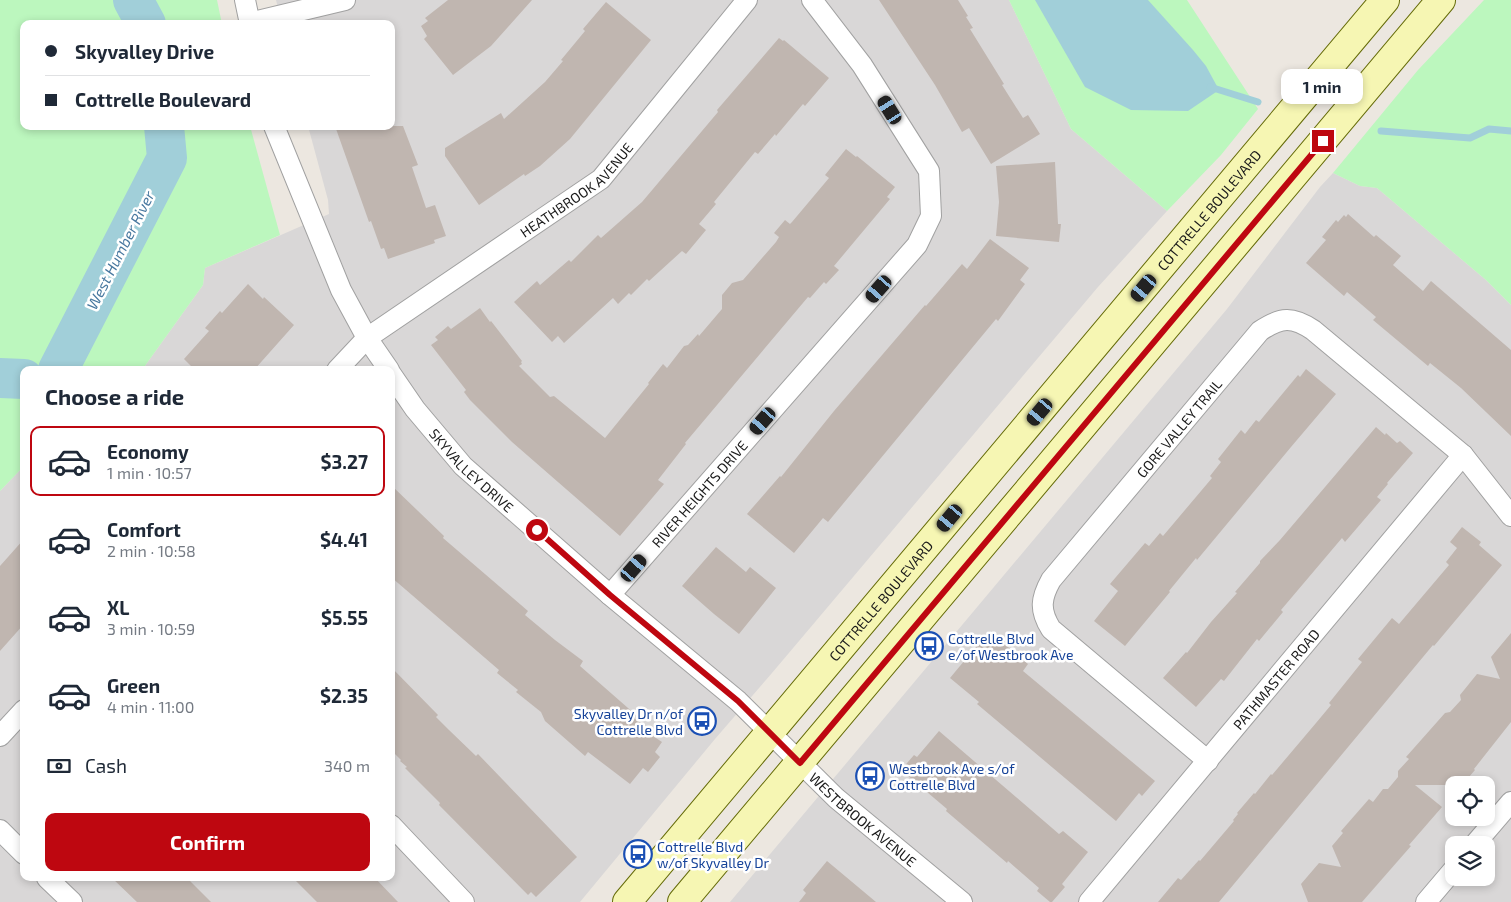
<!DOCTYPE html>
<html lang="en">
<head>
<meta charset="utf-8">
<style>
  body { margin:0; font-family:"Exo 2",sans-serif; background:#f2f2f3; color:#1f2937; height:100vh; display:flex; flex-direction:column; font-size:19px; white-space:nowrap }
  * { box-sizing:border-box; margin:0 }
  p { font-size:16px; color:#747a83 }
  .icon { flex:none; width:28px; height:28px; fill:none; stroke:currentColor; stroke-width:2; stroke-linecap:round; stroke-linejoin:round }
  .map { position:relative; flex:1; overflow:hidden }
  .details { position:absolute; left:20px; top:366px; width:375px; height:515px; display:flex; flex-direction:column; background:#fff; border-radius:10px; box-shadow:0 2px 8px #0003 }
  .details>* { flex:none }
  .guide { position:absolute; left:20px; top:20px; width:375px; height:110px; border-radius:10px; box-shadow:0 2px 8px #0003; display:grid; align-content:center; height:110px; padding:0 25px; background:#fff }
  .tools { position:absolute; left:1445px; top:776px; display:grid; gap:10px }
  .tools a { display:grid; place-items:center; width:50px; height:50px; border-radius:10px; background:#fff; box-shadow:0 2px 8px #0003; font-size:25px }
  .end { position:absolute; width:22px; height:22px; margin:-11px; border:6px solid #be0710; background:#fff; box-shadow:0 0 0 2px #fff }
  .from { border-radius:50% }
  .bubble { position:absolute; height:35px; border-radius:10px; background:#fff; box-shadow:0 2px 8px #0003; font-size:16px; font-weight:700; line-height:35px; text-align:center }
  .car { position:absolute; width:15px; height:30px; margin:-15px -8px; border-radius:6px; box-shadow:0 0 4px 1px #0007; background:linear-gradient(#222 24%,#8ab4d8 0 40%,#222 0 76%,#8ab4d8 0 86%,#222 0) }
  .guide b { display:flex; align-items:center; gap:18px; height:48px; font-size:19px }
  .guide b+b { border-top:1px solid #e0e1e3 }
  .guide i { width:12px; height:12px; background:#1f2937 }
  ul { padding:0; list-style:none }
  li { display:flex; align-items:center; gap:15px; height:70px; margin:0 10px 8px; padding:0 15px; border:2px solid transparent; border-radius:10px }
  li div { flex:1 }
  li b { display:block; font-size:19px }
  li em { font-style:normal; font-weight:700 }
  li.active { border-color:#be0710 }
  li>.icon { width:45px; height:45px; stroke-width:1.5 }
  h2 { padding:0 25px; font-size:22px; line-height:60px }
  .pay { display:flex; align-items:center; gap:12px; height:55px; padding:0 25px; font-size:19px }
  .pay p { margin-inline-start:auto }
  .button { display:flex; gap:10px; margin-top:auto; padding:10px 25px }
  .button a { flex:1; height:58px; border-radius:10px; background:#be0710; color:#fff; font-size:20px; font-weight:700; line-height:58px; text-align:center }
  .map>svg:first-child { display:block }
</style>
</head>
<body>
<div class="map">
<svg width="1511" height="902" viewBox="0 0 1511 902">
  <rect width="100%" height="100%" fill="#ece7e0"/>
  <path fill="#d9d7d7" fill-rule="evenodd" d="M276,0H1009L1071,129L1167,211L1098,287L772,673L715,739L580,902H0V491L24,466V878H391V370H142L203,285L205,268L329,214L328,200L308,126H391V24H282Z
    M1333,173L1360,186L1377,188L1486,280L1511,305V902H730L1227,309L1320,187ZM1454,785H1486V818H1454ZM1454,845H1486V878H1454Z"/>
  <path fill="#bcf7be" d="M0,0H217L222,24H24V126H250L280,235L205,268L203,285L142,370H24V466L0,491Z
    M1009,0H1187L1258,109L1221,155L1167,211L1071,129Z
    M1484,0H1511V305L1486,280L1377,188L1360,186L1333,173L1418,70Z"/>
  <path fill="#a1cfd9" d="M1035,0H1148L1193,50L1206,66L1219,90L1188,111L1131,110L1085,87Z"/>
  <g fill="none" stroke-linecap="round" stroke-linejoin="round">
    <path stroke="#a1cfd9" stroke-width="7" d="M1210,87L1258,102
      M1381,131L1470,138L1489,129L1511,131"/>
    <path stroke="#a1cfd9" stroke-width="40" d="M133,0L146,24
      M58,370L167,158L164,126
      M0,378L24,379"/>
  </g>
  <path fill="#c0b6b0" d="M448,0H532L491,46L453,75L424,39L427,36L421,26L428,21L425,18Z
    M879,0H958L968,16L966,17L973,28L970,29L1004,84L1002,85L1023,118L1028,115L1040,134L991,164L969,128L962,132L935,85Z
    M606,2L651,40L570,139L540,166L525,176L524,174L479,205L445,156V148L501,113L504,119L545,82L563,61L561,60L585,31L583,29Z
    M779,38L783,41L784,40L829,78L805,106L803,104L776,136L775,134L758,154L755,152L714,202L716,204L699,224L706,230L686,254L682,251L649,281L647,279L631,295L629,293L618,304L613,298L564,343L558,336L552,342L514,302L537,281L540,285L569,260L571,262L598,235L601,238L642,202L718,112L717,110Z
    M335,126H403L418,165L412,167L426,208L435,205L446,236L434,240L435,243L388,259L384,248L381,249L371,221L369,222Z
    M846,149L856,157L857,156L895,187L887,197L890,199L834,266L839,270L826,284L824,282L810,298L808,297L685,443L686,444L658,480L664,484L620,536L512,442L470,400L464,392L466,390L431,345L438,340L435,337L448,326L451,329L480,308L490,322L491,321L522,361L521,362L522,364L519,366L550,397L554,396L605,438L649,384L648,383L663,364L667,368L684,346L688,345L698,334L699,336L722,309V295L732,283L743,280L776,242L779,237L774,233L785,220L790,224L792,222L829,178L825,175Z
    M1055,162L1058,224H1061L1059,242L996,236L999,202L996,166Z
    M1348,214L1374,237L1376,235L1401,256L1393,265L1423,291L1431,281L1511,350V436L1461,388L1430,363L1428,366L1373,320L1376,317L1347,292L1344,296L1306,263L1326,240L1322,237L1336,220L1338,222L1344,215L1346,217Z
    M990,239L1029,268L1020,280L1025,284L998,321L996,319L828,522L823,518L794,553L747,514L780,476L781,477L834,411L925,305L926,306L939,291L962,264L967,269Z
    M248,284L263,299L264,297L294,325L254,370H195L184,359L209,331L205,328L220,311L222,313Z
    M1306,369L1336,394L1291,447L1197,560L1196,558L1169,591L1170,592L1125,646L1094,621L1118,591L1110,584L1145,543L1149,546L1160,533L1163,536L1212,478L1210,476L1221,462L1218,459L1241,430L1245,434L1256,420L1259,422L1298,375L1300,377Z
    M1376,427L1385,435L1386,433L1397,443L1400,441L1413,453L1387,483L1388,484L1377,497L1381,500L1345,542L1342,538L1281,610L1283,612L1259,641L1257,639L1224,681L1221,679L1196,707L1163,678L1186,652L1187,653L1211,622L1237,593L1235,592L1260,563V561L1280,540Z
    M391,485L444,536L443,538L528,611L525,615L555,640L583,661L580,666L636,715L634,718L652,731L650,734L662,742L655,752L660,757L648,772L643,768L630,784L588,752L585,756L545,721L541,712L516,692L518,690L497,673L499,670L391,577Z
    M1462,527L1481,542L1479,545L1502,565L1434,646L1433,645L1219,902H1158L1178,878L1181,880L1199,860L1200,861L1234,821L1233,820L1238,814L1237,813L1254,793L1255,794L1271,774L1272,775L1316,723L1331,705L1329,703L1362,662L1358,659L1392,618L1399,624L1449,565L1446,562L1457,548L1450,542Z
    M24,539V624L0,651V566Z
    M716,547L746,572L750,567L776,588L739,634L714,614L682,586Z
    M989,631L1028,664L1023,671L1155,781L1142,796L1139,793L1116,821L977,704L979,702L950,678Z
    M1511,633V722L1474,769L1475,770L1462,785H1415L1442,807L1409,845L1411,846L1362,902H1308L1301,884L1319,863L1341,867L1332,846L1343,833L1341,831L1369,799L1373,802L1383,789H1388L1398,777V771L1409,759L1406,757L1445,713L1450,712L1461,700L1460,695L1477,674L1500,679L1491,657Z
    M391,667L438,715L436,717L449,730L476,756L478,754L577,857L536,897L531,892L528,895L439,805L440,803L405,768L407,767L400,761L401,760L391,750Z
    M939,731L1059,834L1063,831L1088,852L1062,884L1065,887L1052,902H1050L1037,891L1039,888L1008,861L1007,863L946,811L947,809L901,770L914,755L917,757Z
    M827,861L876,902H799L806,893L803,890Z
    M112,878H187L211,902H137Z
    M293,878H375L398,902H317Z"/>
  <g fill="none" stroke-linecap="round" stroke-linejoin="round">
    <defs>
      <g id="street">
        <path d="M245,0L250,24"/>
        <path d="M249,23L345,0"/>
        <path d="M274,126L341,290L367,338L389,370"/>
        <path id="s1" d="M337,370L367,338L601,179L747,0"/>
        <path id="s2" d="M391,374L415,409L463,466L610,595L738,701L836,798L962,902"/>
        <path id="s3" d="M610,595L917,245L931,216L929,171L862,65L812,0"/>
        <path d="M0,736L24,710"/>
        <path id="s4" d="M1208,761L1051,629C1039,610 1041,598 1051,580L1260,331C1281,317 1292,316 1313,330L1463,455L1511,516"/>
        <path d="M391,825L464,902"/>
        <path d="M0,830L24,854"/>
        <path d="M1474,845L1511,802"/>
        <path d="M47,878L72,902"/>
        <path id="s5" d="M1089,902L1463,455"/>
        <path d="M1426,902L1454,869"/>
      </g>
      <g id="secondary">
        <path id="s6" d="M627,902L1385,0"/>
        <path d="M682,902L1441,0"/>
      </g>
    </defs>
    <use href="#street" stroke="#a1a1a1" stroke-width="22"/>
    <use href="#secondary" stroke="#656b08" stroke-width="30"/>
    <use href="#street" stroke="#fff" stroke-width="20"/>
    <use href="#secondary" stroke="#f6f6b3" stroke-width="28"/>
  </g>
  <g fill="none" stroke-linecap="round" stroke-linejoin="round">
    <path stroke="#be0710" stroke-width="6" d="M537,530L610,595L738,701L800,763L1323,141"/>
  </g>
  <defs>
    <symbol id="bus-ring" viewBox="-11 -11 22 22"><circle r="9.5" fill="#fff" stroke="#1a4fb4" stroke-width="1.5"/><path d="M-5-6H5V4H4V6H2V4H-2V6H-4V4H-5ZM-3.5-4V0h7V-4ZM-3.5 1.2v1.5H-2V1.2ZM2 1.2v1.5H3.5V1.2Z" fill="#1a4fb4"/></symbol>
  </defs>
  <g fill-rule="evenodd">
    <use href="#bus-ring" x="913" y="630" width="32" height="32"/>
    <use href="#bus-ring" x="686" y="705" width="32" height="32"/>
    <use href="#bus-ring" x="854" y="760" width="32" height="32"/>
    <use href="#bus-ring" x="622" y="838" width="32" height="32"/>
  </g>
  <g text-anchor="middle" dominant-baseline="central" stroke-width="5" stroke-linejoin="round" paint-order="stroke">
    <g font-size="14" fill="#1a1a1a" stroke="#fff">
      <text stroke="none"><textPath href="#s1" startOffset="301">HEATHBROOK AVENUE</textPath></text>
      <text stroke="none"><textPath href="#s6" startOffset="904">COTTRELLE BOULEVARD</textPath></text>
      <text stroke="none"><textPath href="#s4" startOffset="456">GORE VALLEY TRAIL</textPath></text>
      <text stroke="none"><textPath href="#s2" startOffset="126">SKYVALLEY DRIVE</textPath></text>
      <text stroke="none"><textPath href="#s3" startOffset="135">RIVER HEIGHTS DRIVE</textPath></text>
      <text stroke="none"><textPath href="#s6" startOffset="394">COTTRELLE BOULEVARD</textPath></text>
      <text stroke="none"><textPath href="#s5" startOffset="291">PATHMASTER ROAD</textPath></text>
      <text stroke="none"><textPath href="#s2" startOffset="651">WESTBROOK AVENUE</textPath></text>
    </g>
    <g font-size="14" fill="#164399" stroke="#fff" text-anchor="start">
      <text x="948" y="638">Cottrelle Blvd<tspan x="948" dy="16">e/of Westbrook Ave</tspan></text>
      <text x="683" y="713" text-anchor="end">Skyvalley Dr n/of<tspan x="683" dy="16">Cottrelle Blvd</tspan></text>
      <text x="889" y="768">Westbrook Ave s/of<tspan x="889" dy="16">Cottrelle Blvd</tspan></text>
      <text x="657" y="846">Cottrelle Blvd<tspan x="657" dy="16">w/of Skyvalley Dr</tspan></text>
    </g>
    <g font-size="15" font-style="italic" fill="#48789f" stroke="#fff">
      <text transform="translate(120 250) rotate(-63)">West Humber River</text>
    </g>
  </g>
</svg>
<div class="tools">
<a><svg class="icon" aria-label="locate" viewBox="0 0 24 24"><circle cx="12" cy="12" r="6"/><path d="M12 2v4M12 18v4M2 12h4M18 12h4"/></svg></a>
<a><svg class="icon" aria-label="layers" viewBox="0 0 24 24"><path d="M12 4l9 5-9 5-9-5zM3 14l9 5 9-5"/></svg></a>
</div>
<i class="end from" style="left:537px;top:530px"></i>
<i class="end" style="left:1323px;top:141px"></i>
<div class="bubble" style="left:1281px;top:69px;width:82px">1 min</div>
<i class="car" style="left:890px;top:110px;rotate:328deg"></i>
<i class="car" style="left:1144px;top:288px;rotate:220deg"></i>
<i class="car" style="left:879px;top:289px;rotate:221deg"></i>
<i class="car" style="left:1040px;top:412px;rotate:220deg"></i>
<i class="car" style="left:763px;top:421px;rotate:221deg"></i>
<i class="car" style="left:950px;top:518px;rotate:220deg"></i>
<i class="car" style="left:634px;top:568px;rotate:41deg"></i>
<div class="guide">
<b><i class="from"></i>Skyvalley Drive</b>
<b><i></i>Cottrelle Boulevard</b>
</div>
<section class="details">
<h2>Choose a ride</h2>
<ul>
<li class="active"><svg class="icon" aria-label="car" viewBox="0 0 24 24"><path d="M5 17H2v-5l4-1 3-4h7l3 4 3 1v5h-3M9 17h6M6 11h13"/><circle cx="7" cy="17" r="2"/><circle cx="17" cy="17" r="2"/></svg><div><b>Economy</b><p>1 min · 10:57</p></div><em>$3.27</em></li>
<li><svg class="icon" aria-label="car" viewBox="0 0 24 24"><path d="M5 17H2v-5l4-1 3-4h7l3 4 3 1v5h-3M9 17h6M6 11h13"/><circle cx="7" cy="17" r="2"/><circle cx="17" cy="17" r="2"/></svg><div><b>Comfort</b><p>2 min · 10:58</p></div><em>$4.41</em></li>
<li><svg class="icon" aria-label="car" viewBox="0 0 24 24"><path d="M5 17H2v-5l4-1 3-4h7l3 4 3 1v5h-3M9 17h6M6 11h13"/><circle cx="7" cy="17" r="2"/><circle cx="17" cy="17" r="2"/></svg><div><b>XL</b><p>3 min · 10:59</p></div><em>$5.55</em></li>
<li><svg class="icon" aria-label="car" viewBox="0 0 24 24"><path d="M5 17H2v-5l4-1 3-4h7l3 4 3 1v5h-3M9 17h6M6 11h13"/><circle cx="7" cy="17" r="2"/><circle cx="17" cy="17" r="2"/></svg><div><b>Green</b><p>4 min · 11:00</p></div><em>$2.35</em></li>
</ul>
<div class="pay"><svg class="icon" aria-label="cash" viewBox="0 0 24 24"><path d="M3 7h18v10H3z"/><circle cx="12" cy="12" r="2"/></svg>Cash<p>340 m</p></div>
<div class="button"><a>Confirm</a></div>
</section>
</div>
</body>
</html>
